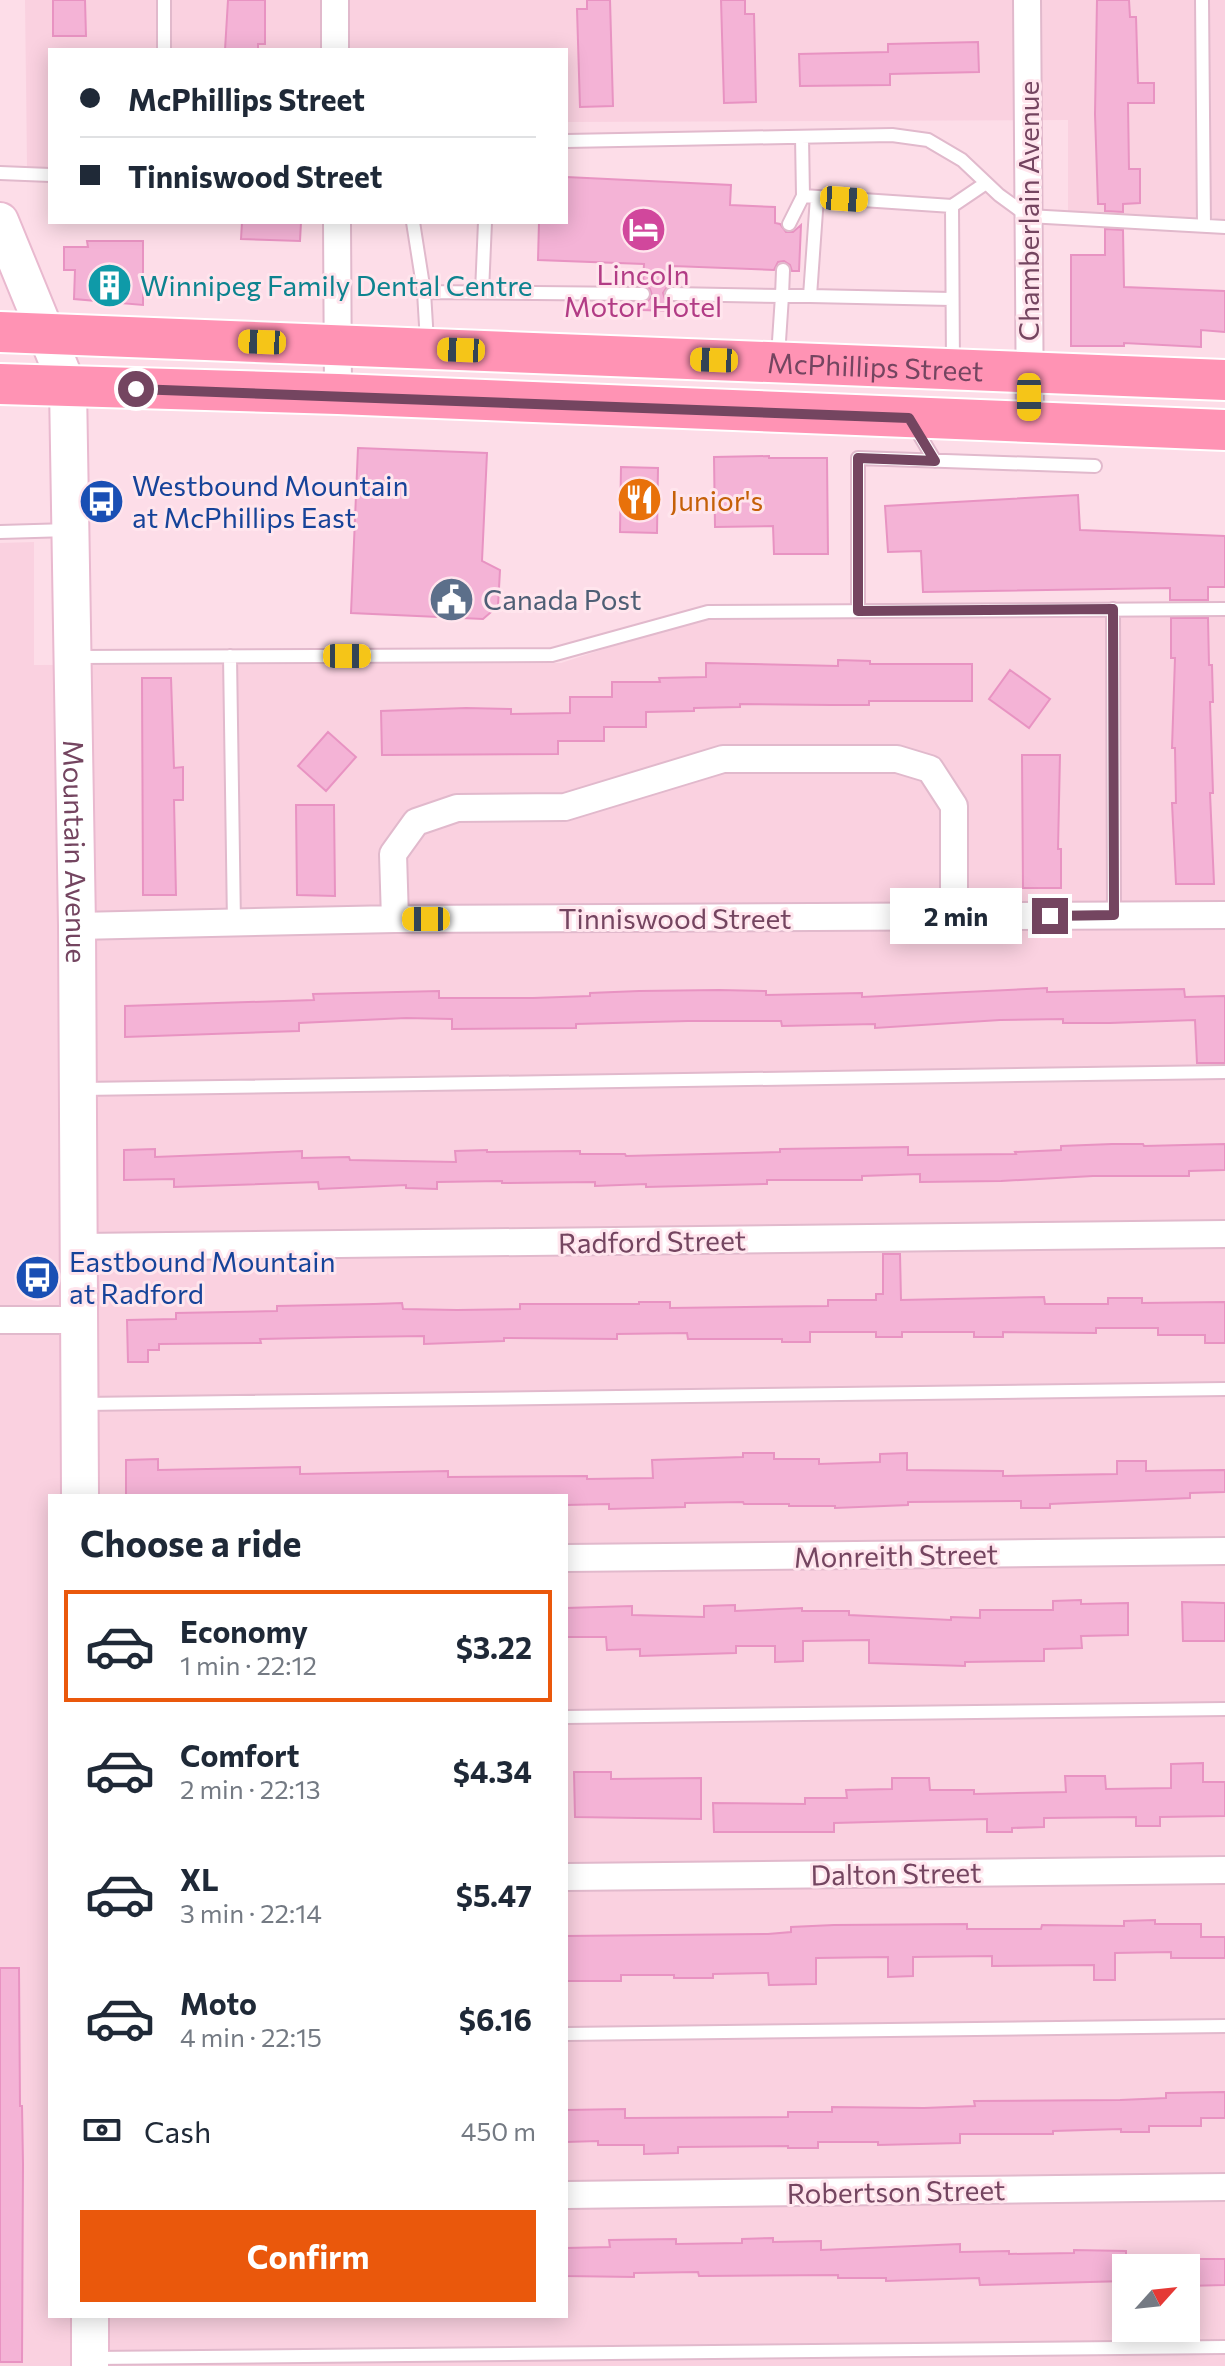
<!DOCTYPE html>
<html lang="en">
<head>
<meta charset="utf-8">
<style>
  body { margin:0; font-family:Commissioner,sans-serif; background:#f6f6f7; color:#1f2937; height:100vh; display:flex; flex-direction:column; font-size:30px; white-space:nowrap }
  * { box-sizing:border-box; margin:0 }
  p { font-size:26px; color:#747a83 }
  .icon { flex:none; width:44px; height:44px; fill:none; stroke:currentColor; stroke-width:2; stroke-linecap:round; stroke-linejoin:round }
  .map { position:relative; flex:1; overflow:hidden }
  .side { position:absolute; left:48px; top:1494px; width:520px; height:824px; display:flex; flex-direction:column; background:#fff; border-radius:0px; box-shadow:0 4px 20px #0003 }
  .side>* { flex:none }
  .hud { position:absolute; left:48px; top:48px; width:520px; height:176px; border-radius:0px; box-shadow:0 4px 20px #0003; display:grid; align-content:center; height:176px; padding:0 32px; background:#fff }
  .needle { width:52px; rotate:63deg }
  .tools { position:absolute; left:1112px; top:2254px; display:grid; gap:16px }
  .tools a { display:grid; place-items:center; width:88px; height:88px; border-radius:0px; background:#fff; box-shadow:0 4px 20px #0003; font-size:40px }
  .end { position:absolute; width:36px; height:36px; margin:-18px; border:10px solid #744560; background:#fff; box-shadow:0 0 0 4px #fff }
  .from { border-radius:50% }
  .bubble { position:absolute; height:56px; border-radius:0px; background:#fff; box-shadow:0 4px 20px #0003; font-size:26px; font-weight:700; line-height:56px; text-align:center }
  .car { position:absolute; width:24px; height:48px; margin:-24px -12px; border-radius:10px; box-shadow:0 0 6px 2px #0007; background:linear-gradient(#f5c518 24%,#345 0 40%,#f5c518 0 76%,#345 0 86%,#f5c518 0) }
  .hud b { display:flex; align-items:center; gap:28px; height:76px; font-size:30px }
  .hud b+b { border-top:2px solid #e0e1e3 }
  .hud i { width:20px; height:20px; background:#1f2937 }
  ul { padding:0; list-style:none }
  li { display:flex; align-items:center; gap:24px; height:112px; margin:0 16px 12px; padding:0 16px; border:4px solid transparent; border-radius:0px }
  li div { flex:1 }
  li b { display:block; font-size:30px }
  li em { font-style:normal; font-weight:700 }
  li.current { border-color:#ea580c }
  li>.icon { width:72px; height:72px; stroke-width:1.5 }
  h2 { padding:0 32px; font-size:36px; line-height:96px }
  .pay { display:flex; align-items:center; gap:20px; height:88px; padding:0 32px; font-size:30px }
  .pay p { margin-inline-start:auto }
  .action { display:flex; gap:16px; margin-top:auto; padding:16px 32px }
  .action a { flex:1; height:92px; border-radius:0px; background:#ea580c; color:#fff; font-size:32px; font-weight:700; line-height:92px; text-align:center }
  .map>svg:first-child { display:block }
</style>
</head>
<body>
<div class="map">
<svg width="1225" height="2366" viewBox="0 0 1225 2366">
  <rect width="100%" height="100%" fill="#fddde8"/>
  <path fill="#fad1e0" fill-rule="evenodd" d="M25,0H1225V219L1068,212V120L566,122V50H50V169L27,168Z
    M34,542V665L561,663L720,611L1225,609V2366H0V543ZM50,1496H566V2316H50ZM1126,2268H1186V2328H1126Z"/>
  <path fill="#f4b3d6" stroke="#e893c2" stroke-width="2" d="M53,0H85L86,36H53Z
    M228,0H265V44H258V50H225Z
    M587,0H610L613,106L580,107L577,9H587Z
    M721,0H745V14H754L756,102L724,103Z
    M1097,0H1129L1130,17H1136L1138,83H1154V103H1128L1129,169H1140V203L1123,204V212L1105,211V204H1098L1095,114Z
    M978,42L979,72L890,74V85L800,86L799,54L888,52V44Z
    M566,177L731,185L730,205L775,207V223L780,224L786,232H793L801,225L799,271H792L790,265L784,261L778,262L774,270L673,266L672,285L667,287L663,293L665,299L671,303V311L642,310V303L648,301L652,295L650,289L643,285L644,264L538,260L539,222H566Z
    M242,222H301L300,241L241,239Z
    M1105,229L1123,230L1124,287L1225,291V332L1201,330V347L1124,343V346H1071V255H1105Z
    M87,241H143V305L74,299L75,270H64V247H88Z
    M358,448L487,453L482,561L500,570L498,606L483,619L351,613Z
    M769,456V458H827L828,554H774L773,526L715,527L714,457Z
    M621,467L658,468L657,533L620,532Z
    M1078,495L1080,530L1225,536V587H1208V600H1170V588L923,592L921,551L888,552L885,506Z
    M1171,618H1208L1209,665H1212L1213,702H1210L1213,793H1210L1214,884H1176L1172,803H1176L1175,748H1172L1175,658H1171Z
    M838,660L870,661V664H972V701H869V705H831L740,704V707L694,708V711L646,712V727H604V741H558V754L382,755L381,711L466,708L511,709V714L570,713V697H612V682H660L659,678L706,677V663L838,666Z
    M1010,670L1050,699L1029,728L989,699Z
    M142,678H171L174,768L183,767V800H174L176,895H143Z
    M328,732L356,757L326,791L298,766Z
    M1022,755H1060L1058,849H1061V888H1023Z
    M296,805H334L335,896L297,895Z
    M1047,988V992L1184,989L1185,997L1225,996V1063H1197L1195,1020L1110,1023H1063V1019L1000,1020L875,1028V1024L782,1026L781,1021H688L576,1024V1028L452,1029V1019L406,1018L299,1023V1031L125,1037V1006L314,1000L313,994L439,991V998H533L590,996V993L639,991L719,990L766,991V995L862,993V997Z
    M1112,1144H1143L1144,1146L1225,1144V1170L1189,1171V1176H1093L1001,1181L920,1182V1174L862,1176V1180H767V1184L646,1187V1184L595,1186V1182L502,1183V1181L437,1182V1189L406,1188V1185L319,1189L318,1182L174,1187V1179L124,1180V1150L155,1149V1157L302,1151V1158L349,1157L350,1160L456,1162L455,1151L487,1150V1152L580,1151V1154H625L626,1156L780,1152V1149L908,1147V1155L1016,1154L1015,1152L1061,1150V1146Z
    M883,1254H900L901,1300L1044,1297L1045,1304H1108V1298H1142V1303L1225,1302V1343H1205V1335H1158V1328H1096V1333L1003,1332V1337H974V1332H902V1337H876V1332H810V1342H782V1339H688L687,1333L617,1334V1339L504,1338V1341L424,1344V1336L356,1337L260,1339L261,1343L159,1344V1350H148V1362H128L127,1320L176,1319V1313L277,1311V1306L374,1304L402,1303L403,1309L457,1310L520,1309V1304H639V1302H670V1308L828,1306V1300H876V1294H883Z
    M743,1453H774V1459H819V1464L880,1462V1454L907,1453V1470L1003,1471V1476L1117,1474V1461H1146V1471L1225,1470V1492L1190,1493V1498L1050,1504V1508H1021V1501L908,1502V1505L835,1508V1506H789V1504H744L743,1502L685,1503V1507L609,1509V1504L566,1505V1496L126,1495V1460L158,1459V1470L300,1467V1474L448,1471V1477L587,1476V1479L653,1478L652,1460L743,1457Z
    M1081,1600V1604L1128,1603V1635L1081,1636L1082,1648L1044,1649V1661L965,1662V1666L869,1663V1640L803,1641V1661L775,1662V1646H736V1653L640,1656V1649L607,1650L606,1637H566V1608L632,1606V1615L704,1617V1606L735,1605V1611L802,1608V1611H849V1615L951,1620V1617L980,1618V1610H1053V1601Z
    M1182,1602L1225,1603V1641H1183Z
    M1203,1763V1782H1225V1816L1160,1817V1826H1136V1817L1044,1818V1827L1012,1828V1832H987V1819L834,1823V1832H714L713,1803L805,1804V1798H847L846,1790L892,1789V1778H929L930,1790H974V1794L1066,1792L1065,1776H1105L1106,1789L1171,1788V1764Z
    M574,1772H611V1779L701,1778V1819L575,1817Z
    M1155,1920V1924H1201V1937H1225V1958H1171V1952L1115,1953V1980H1094V1965L992,1966V1956L913,1957V1976L888,1977V1957L816,1958V1984L769,1985L768,1973L713,1974V1978H674V1975H621V1981H566V1936L768,1934L791,1932V1927L834,1925L967,1924V1929H1041L1042,1925L1124,1926V1921Z
    M0,1968H19L20,2106H22L23,2164L22,2362H0Z
    M1225,2092V2118H1201V2126H1149V2132H1121V2129L1053,2131V2134H960V2143L878,2145V2142H818V2148H788V2146L678,2147V2153L644,2154V2145H598V2141L566,2142V2110L625,2109V2118L788,2117V2112H832V2107L924,2108L975,2106L974,2101L1120,2100L1166,2098V2093Z
    M773,2238V2242L821,2241V2250L960,2244V2252L1009,2251V2254L1074,2253V2250L1126,2251V2281L980,2285L979,2278L886,2281V2278H838V2275L699,2276L698,2272L634,2273V2277L566,2276V2248L610,2247L609,2240L676,2239V2244L742,2243V2239Z
    M1186,2259H1225V2285L1186,2286Z"/>
  <g fill="none" stroke-linecap="round" stroke-linejoin="round">
    <defs>
      <path id="lane" d="M164,0V50
        M1202,0L1204,226
        M802,137L803,196L952,206L953,366
        M566,141L892,135L928,140L962,160L999,195L1028,216L1225,227
        M0,173L50,175
        M952,206L986,183
        M413,222L424,292
        M789,224L803,196
        M482,292L485,222
        M672,294L782,296L783,270
        M810,296L951,299
        M427,342L424,292L643,294
        M778,356L782,296H810L817,197
        M913,424L935,461
        M0,532L69,530
        M1113,609L1114,915
        M858,611V458L1095,466
        M230,656L234,923
        M75,657L552,655L708,612L1225,609
        M81,1089L1225,1072
        M83,1404L1225,1389
        M566,1717L1225,1709
        M566,2034L1225,2026
        M93,2358L1225,2347"/>
      <path id="street" d="M335,0V50
        M1027,0L1030,423
        M337,222L338,394
        M395,919L393,854L416,822L457,808L565,807L723,759H897L930,769L954,806V917
        M77,926L395,919L1225,915
        M80,1247L1225,1234
        M0,1320H80
        M566,1558L1225,1551
        M566,1877L1225,1870
        M566,2195L1225,2187"/>
      <g id="secondary">
        <path id="s1" d="M0,221L68,387L77,926L80,1496"/>
        <path d="M90,2316V2366"/>
      </g>
      <g id="primary">
        <path id="s2" d="M0,332L1225,380"/>
        <path d="M0,384L338,394L1225,430"/>
      </g>
    </defs>
    <use href="#lane" stroke="#e1b9cc" stroke-width="16"/>
    <use href="#street" stroke="#e1b9cc" stroke-width="30"/>
    <use href="#secondary" stroke="#e9b9cf" stroke-width="40"/>
    <use href="#primary" stroke="#fff" stroke-width="44"/>
    <use href="#lane" stroke="#fff" stroke-width="12"/>
    <use href="#street" stroke="#fff" stroke-width="26"/>
    <use href="#secondary" stroke="#fff" stroke-width="36"/>
    <use href="#primary" stroke="#ff93b4" stroke-width="40"/>
  </g>
  <g fill="none" stroke-linecap="round" stroke-linejoin="round">
    <path stroke="#744560" stroke-width="10" d="M136,389L909,418L935,461L858,458V611L1113,609L1114,915L1050,916"/>
  </g>
  <defs>
    <symbol id="hotel-disc" viewBox="-11 -11 22 22"><circle r="9.5" fill="#d1479c" stroke="#ffe5ed"/><path d="M-6-4.5h1.5V1H6V5H4.5V3h-9V5H-6ZM-4 0a1.8 1.8 0 1 1 3.6 0ZM.5 0V-2.5h3Q6-2.5 6 0Z" fill="#fff"/></symbol>
    <symbol id="building-disc" viewBox="-11 -11 22 22"><circle r="9.5" fill="#0f9aa8" stroke="#ffe5ed"/><path d="M-4-6H4V6H1V3H-1V6H-4ZM-2.5-4.3h1.7v1.8h-1.7ZM.8-4.3h1.7v1.8H.8ZM-2.5-1h1.7V.8h-1.7ZM.8-1h1.7V.8H.8Z" fill="#fff"/></symbol>
    <symbol id="restaurant-disc" viewBox="-11 -11 22 22"><circle r="9.5" fill="#e8710a" stroke="#ffe5ed"/><path d="M-5-6h1v4h1v-4h1v4h1v-4h1v5L-1.5 .5V6h-2V.5L-5-1ZM5-6V6H3V1.5H1.5Q1.5-4 5-6Z" fill="#fff"/></symbol>
    <symbol id="bus-disc" viewBox="-11 -11 22 22"><circle r="9.5" fill="#1a4fb4" stroke="#ffe5ed"/><path d="M-5-6H5V4H4V6H2V4H-2V6H-4V4H-5ZM-3.5-4V0h7V-4ZM-3.5 1.2v1.5H-2V1.2ZM2 1.2v1.5H3.5V1.2Z" fill="#fff"/></symbol>
    <symbol id="civic-disc" viewBox="-11 -11 22 22"><circle r="9.5" fill="#5c6f8a" stroke="#ffe5ed"/><path d="M-.6-6.5H3V-4.5H.6V-3L4-1V1h2V6H-6V1h2V-1L-.6-3ZM-1.2 2.5V6h2.4V2.5Z" fill="#fff"/></symbol>
  </defs>
  <g fill-rule="evenodd">
    <use href="#hotel-disc" x="618" y="204" width="51" height="51"/>
    <use href="#building-disc" x="84" y="260" width="51" height="51"/>
    <use href="#restaurant-disc" x="614" y="474" width="51" height="51"/>
    <use href="#bus-disc" x="76" y="476" width="51" height="51"/>
    <use href="#civic-disc" x="426" y="574" width="51" height="51"/>
    <use href="#bus-disc" x="12" y="1252" width="51" height="51"/>
  </g>
  <g text-anchor="middle" dominant-baseline="central" stroke-width="6" stroke-linejoin="round" paint-order="stroke">
    <g font-size="28" fill="#744560" stroke="#ffe5ed">
      <text transform="translate(1028 211) rotate(-90)">Chamberlain Avenue</text>
      <text stroke="none"><textPath href="#s2" startOffset="876">McPhillips Street</textPath></text>
      <text stroke="none"><textPath href="#s1" startOffset="644">Mountain Avenue</textPath></text>
      <text x="675" y="918">Tinniswood Street</text>
      <text transform="translate(652 1241) rotate(-1)">Radford Street</text>
      <text transform="translate(896 1555) rotate(-1)">Monreith Street</text>
      <text transform="translate(896 1873) rotate(-1)">Dalton Street</text>
      <text transform="translate(896 2191) rotate(-1)">Robertson Street</text>
    </g>
    <g font-size="28" fill="#b23c85" stroke="#ffe5ed">
      <text x="643" y="274">Lincoln<tspan x="643" dy="32">Motor Hotel</tspan></text>
    </g>
    <g font-size="28" fill="#0d838f" stroke="#ffe5ed" text-anchor="start">
      <text x="140" y="285">Winnipeg Family Dental Centre</text>
    </g>
    <g font-size="28" fill="#164399" stroke="#ffe5ed" text-anchor="start">
      <text x="132" y="485">Westbound Mountain<tspan x="132" dy="32">at McPhillips East</tspan></text>
      <text x="69" y="1261">Eastbound Mountain<tspan x="69" dy="32">at Radford</tspan></text>
    </g>
    <g font-size="28" fill="#c56008" stroke="#ffe5ed" text-anchor="start">
      <text x="670" y="500">Junior's</text>
    </g>
    <g font-size="28" fill="#4e5e75" stroke="#ffe5ed" text-anchor="start">
      <text x="483" y="599">Canada Post</text>
    </g>
  </g>
</svg>
<div class="tools">
<a><svg class="needle" viewBox="-14 -14 28 28"><path d="M0-13l5 13h-10z" fill="#e53935"/><path d="M0 13l5-13h-10z" fill="#747a83"/></svg></a>
</div>
<i class="end from" style="left:136px;top:389px"></i>
<i class="end" style="left:1050px;top:916px"></i>
<div class="bubble" style="left:890px;top:888px;width:132px">2 min</div>
<i class="car" style="left:844px;top:199px;rotate:94deg"></i>
<i class="car" style="left:262px;top:342px;rotate:272deg"></i>
<i class="car" style="left:461px;top:350px;rotate:272deg"></i>
<i class="car" style="left:714px;top:360px;rotate:272deg"></i>
<i class="car" style="left:1029px;top:397px;rotate:180deg"></i>
<i class="car" style="left:347px;top:656px;rotate:90deg"></i>
<i class="car" style="left:426px;top:919px;rotate:270deg"></i>
<div class="hud">
<b><i class="from"></i>McPhillips Street</b>
<b><i></i>Tinniswood Street</b>
</div>
<section class="side">
<h2>Choose a ride</h2>
<ul>
<li class="current"><svg class="icon" aria-label="car" viewBox="0 0 24 24"><path d="M5 17H2v-5l4-1 3-4h7l3 4 3 1v5h-3M9 17h6M6 11h13"/><circle cx="7" cy="17" r="2"/><circle cx="17" cy="17" r="2"/></svg><div><b>Economy</b><p>1 min · 22:12</p></div><em>$3.22</em></li>
<li><svg class="icon" aria-label="car" viewBox="0 0 24 24"><path d="M5 17H2v-5l4-1 3-4h7l3 4 3 1v5h-3M9 17h6M6 11h13"/><circle cx="7" cy="17" r="2"/><circle cx="17" cy="17" r="2"/></svg><div><b>Comfort</b><p>2 min · 22:13</p></div><em>$4.34</em></li>
<li><svg class="icon" aria-label="car" viewBox="0 0 24 24"><path d="M5 17H2v-5l4-1 3-4h7l3 4 3 1v5h-3M9 17h6M6 11h13"/><circle cx="7" cy="17" r="2"/><circle cx="17" cy="17" r="2"/></svg><div><b>XL</b><p>3 min · 22:14</p></div><em>$5.47</em></li>
<li><svg class="icon" aria-label="car" viewBox="0 0 24 24"><path d="M5 17H2v-5l4-1 3-4h7l3 4 3 1v5h-3M9 17h6M6 11h13"/><circle cx="7" cy="17" r="2"/><circle cx="17" cy="17" r="2"/></svg><div><b>Moto</b><p>4 min · 22:15</p></div><em>$6.16</em></li>
</ul>
<div class="pay"><svg class="icon" aria-label="cash" viewBox="0 0 24 24"><path d="M3 7h18v10H3z"/><circle cx="12" cy="12" r="2"/></svg>Cash<p>450 m</p></div>
<div class="action"><a>Confirm</a></div>
</section>
</div>
</body>
</html>
